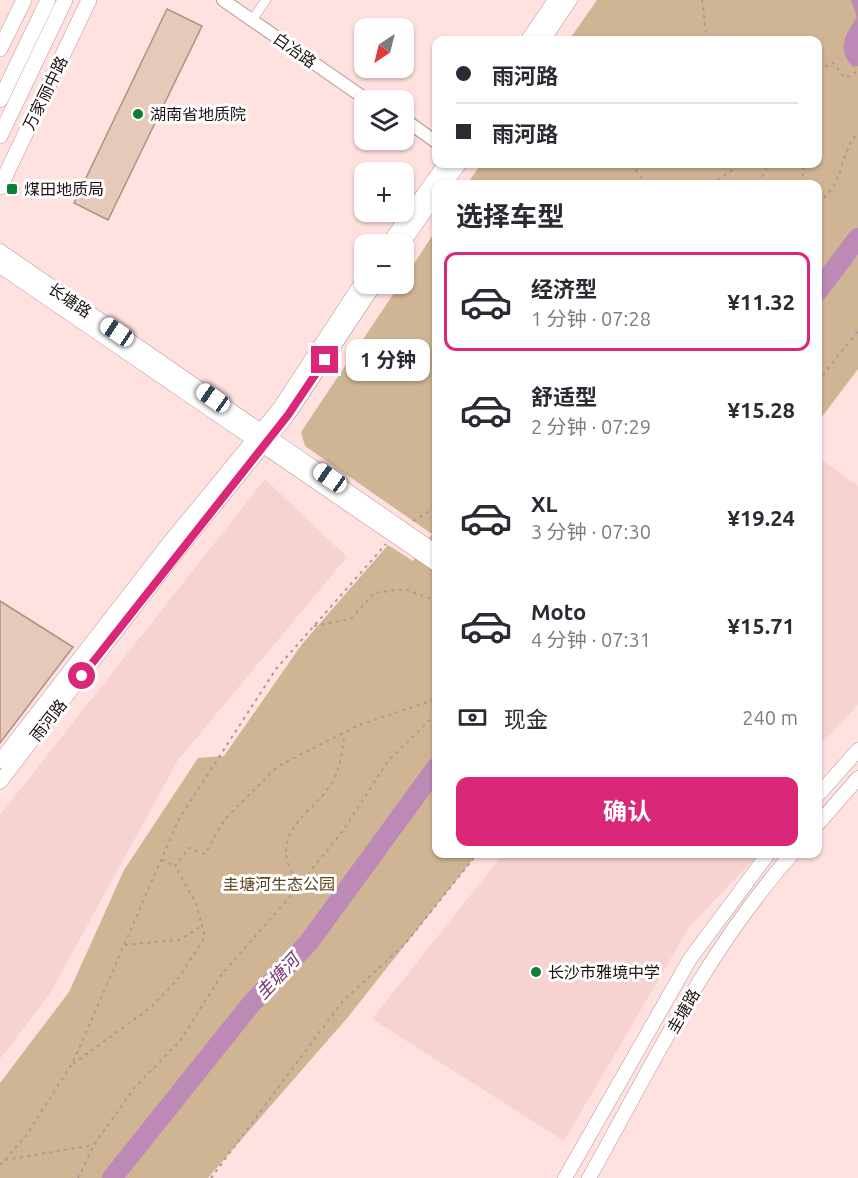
<!DOCTYPE html>
<html lang="zh">
<head>
<meta charset="utf-8">
<style>
  body { margin:0; font-family:Ubuntu,"Noto Sans SC",sans-serif; background:#f2f2f3; color:#2b2b33; height:100vh; display:flex; flex-direction:column; font-size:22px; white-space:nowrap }
  * { box-sizing:border-box; margin:0 }
  p { font-size:20px; color:#7c7c81 }
  .icon { flex:none; width:33px; height:33px; fill:none; stroke:currentColor; stroke-width:2; stroke-linecap:round; stroke-linejoin:round }
  .map { position:relative; flex:1; overflow:hidden }
  .details { position:absolute; left:432px; top:180px; width:390px; height:678px; display:flex; flex-direction:column; background:#fff; border-radius:12px; box-shadow:0 2px 4px #0004 }
  .details>* { flex:none }
  .top-card { position:absolute; left:432px; top:36px; width:390px; height:132px; border-radius:12px; box-shadow:0 2px 4px #0004; display:grid; align-content:center; height:132px; padding:0 24px; background:#fff }
  .needle { width:39px; rotate:215deg }
  .buttons { position:absolute; left:354px; top:18px; display:grid; gap:12px }
  .buttons a { display:grid; place-items:center; width:60px; height:60px; border-radius:12px; background:#fff; box-shadow:0 2px 4px #0004; font-size:30px }
  .end { position:absolute; width:27px; height:27px; margin:-14px; border:8px solid #db2777; background:#fff; box-shadow:0 0 0 3px #fff }
  .from { border-radius:50% }
  .bubble { position:absolute; height:42px; border-radius:12px; background:#fff; box-shadow:0 2px 4px #0004; font-size:20px; font-weight:700; line-height:42px; text-align:center }
  .car { position:absolute; width:18px; height:36px; margin:-18px -9px; border-radius:8px; box-shadow:0 0 4px 2px #0007; background:linear-gradient(#fff 24%,#345 0 40%,#fff 0 76%,#345 0 86%,#fff 0) }
  .top-card b { display:flex; align-items:center; gap:21px; height:57px; font-size:22px }
  .top-card b+b { border-top:2px solid #e1e1e2 }
  .top-card i { width:15px; height:15px; background:#2b2b33 }
  ul { padding:0; list-style:none }
  li { display:flex; align-items:center; gap:18px; height:99px; margin:0 12px 9px; padding:0 12px; border:3px solid transparent; border-radius:12px }
  li div { flex:1 }
  li b { display:block; font-size:22px }
  li em { font-style:normal; font-weight:700 }
  li.selected { border-color:#db2777 }
  li>.icon { width:54px; height:54px; stroke-width:1.5 }
  h2 { padding:0 24px; font-size:27px; line-height:72px }
  .pay { display:flex; align-items:center; gap:15px; height:66px; padding:0 24px; font-size:22px }
  .pay p { margin-inline-start:auto }
  .button { display:flex; gap:12px; margin-top:auto; padding:12px 24px }
  .button a { flex:1; height:69px; border-radius:12px; background:#db2777; color:#fff; font-size:24px; font-weight:700; line-height:69px; text-align:center }
  .map>svg:first-child { display:block }
</style>
</head>
<body>
<div class="map">
<svg width="858" height="1178" viewBox="0 0 858 1178">
  <rect width="100%" height="100%" fill="#ffe2e0"/>
  <path fill="#f6d3d1" d="M818,457L858,486V705L818,747Z
    M265,479L347,557L178,760L51,992L0,1059V815Z
    M503,854H759L690,926L564,1141L372,1019Z"/>
  <path fill="#cfb594" d="M597,0H858V369L818,422V184H467L481,164H818V40H569Z
    M436,230V854H477L348,1017L208,1178H0V1083L69,992L124,870L198,758L224,756L302,644L388,545L413,561L432,534L305,446L301,432L400,284H404V279Z"/>
  <path fill="#bd89b6" d="M851,0H858V66L853,67C836,48 845,36 857,17Z"/>
  <g fill="none" stroke-linecap="round" stroke-linejoin="round">
    <path stroke="#bd89b6" stroke-width="20" d="M818,291L858,238
      M112,1178L251,1004L309,942L436,768"/>
  </g>
  <path fill="#e7c9ba" stroke="#ae9183" stroke-width="1.5" d="M167,9L202,26L108,220L74,203Z
    M0,601L73,647L0,743Z"/>
  <g fill="none" stroke-linecap="round" stroke-linejoin="round">
    <defs>
      <path id="minor" d="M252,20L266,0"/>
      <path id="tertiary" d="M223,0L367,100
        M404,119L436,142"/>
      <path id="secondary" d="M528,40L555,0
        M543,40L570,0
        M445,184L459,164
        M388,244L445,164
        M402,244L436,196
        M0,251L436,552
        M0,266L436,564
        M0,761L168,544L279,409L364,279
        M0,782L178,551L288,415L375,284
        M818,795L858,750
        M818,824L858,778
        M565,1178L690,959L768,854
        M589,1178C651,1067 707,950 792,854"/>
      <path id="primary" d="M0,49L24,0
        M0,187L89,0"/>
      <path id="trunk" d="M0,100L48,0
        M0,136L65,0"/>
    </defs>
    <use href="#minor" stroke="#b69593" stroke-width="10"/>
    <use href="#tertiary" stroke="#b69593" stroke-width="14"/>
    <use href="#secondary" stroke="#b69593" stroke-width="15"/>
    <use href="#primary" stroke="#b69593" stroke-width="16"/>
    <use href="#trunk" stroke="#b69593" stroke-width="16"/>
    <path stroke="#af9897" stroke-width="2" stroke-dasharray="3 4.5" stroke-linecap="butt" d="M702,0L707,40
      M818,69L833,63L845,78L858,71
      M631,164L647,184
      M711,184L734,169L736,164
      M759,184L768,164
      M802,184L804,164
      M818,203C845,183 838,157 858,132
      M818,381L858,331
      M413,521L436,507
      M314,626L351,619L374,593L405,589L436,601
      M162,860L175,866
      M299,886C296,878 289,869 287,860C281,828 310,812 327,790C339,775 343,752 344,733
      M125,945L179,940L202,926
      M73,1064L150,1008L177,980L205,937L196,903L175,866L189,848L205,854L224,820L278,766L357,726L436,699
      M5,1160L93,1145
      M0,1165L26,1136L73,1062L179,819L276,669L386,544
      M78,1178L94,1145L135,1087L180,1041L222,974L288,899L342,832L388,761L436,714
      M211,1178L342,1002L405,944L477,854"/>
    <use href="#minor" stroke="#fff" stroke-width="9"/>
    <use href="#tertiary" stroke="#fff" stroke-width="12"/>
    <use href="#secondary" stroke="#fff" stroke-width="14"/>
    <use href="#primary" stroke="#fff" stroke-width="15"/>
    <use href="#trunk" stroke="#fff" stroke-width="15"/>
  </g>
  <g fill="none" stroke-linecap="round" stroke-linejoin="round">
    <path stroke="#db2777" stroke-width="8" d="M82,676L288,415L325,360"/>
  </g>
  <g fill="#0b7f36" stroke="#fff" stroke-width="2">
    <circle cx="138" cy="114" r="6"/>
    <rect x="6" y="183" width="12" height="12" rx="3"/>
    <circle cx="536" cy="972" r="6"/>
  </g>
  <g text-anchor="middle" dominant-baseline="central" stroke-width="6" stroke-linejoin="round" paint-order="stroke">
    <g font-size="16" fill="#1e1212" stroke="#fff">
      <text transform="translate(295 50) rotate(35)">白冶路</text>
      <text transform="translate(45 93) rotate(-64)">万家丽中路</text>
      <text transform="translate(70 300) rotate(34)">长塘路</text>
      <text transform="translate(48 720) rotate(-52)">雨河路</text>
      <text transform="translate(683 1011) rotate(-60)">圭塘路</text>
    </g>
    <g font-size="16" fill="#1e1212" stroke="#fff" text-anchor="start">
      <text x="150" y="114">湖南省地质院</text>
      <text x="24" y="189">煤田地质局</text>
      <text x="548" y="972">长沙市雅境中学</text>
    </g>
    <g font-size="16" fill="#614319" stroke="#fff">
      <text x="279" y="884">圭塘河生态公园</text>
    </g>
    <g font-size="18" font-style="italic" fill="#75356e" stroke="#fff">
      <text transform="translate(277 976) rotate(-47)">圭塘河</text>
    </g>
  </g>
</svg>
<div class="buttons">
<a><svg class="needle" viewBox="-14 -14 28 28"><path d="M0-13l5 13h-10z" fill="#e53935"/><path d="M0 13l5-13h-10z" fill="#7c7c81"/></svg></a>
<a><svg class="icon" aria-label="layers" viewBox="0 0 24 24"><path d="M12 4l9 5-9 5-9-5zM3 14l9 5 9-5"/></svg></a>
<a>+</a>
<a>−</a>
</div>
<i class="end from" style="left:82px;top:676px"></i>
<i class="end" style="left:325px;top:360px"></i>
<div class="bubble" style="left:346px;top:339px;width:84px">1 分钟</div>
<i class="car" style="left:117px;top:332px;rotate:304deg"></i>
<i class="car" style="left:213px;top:398px;rotate:305deg"></i>
<i class="car" style="left:330px;top:478px;rotate:305deg"></i>
<div class="top-card">
<b><i class="from"></i>雨河路</b>
<b><i></i>雨河路</b>
</div>
<section class="details">
<h2>选择车型</h2>
<ul>
<li class="selected"><svg class="icon" aria-label="car" viewBox="0 0 24 24"><path d="M5 17H2v-5l4-1 3-4h7l3 4 3 1v5h-3M9 17h6M6 11h13"/><circle cx="7" cy="17" r="2"/><circle cx="17" cy="17" r="2"/></svg><div><b>经济型</b><p>1 分钟 · 07:28</p></div><em>¥11.32</em></li>
<li><svg class="icon" aria-label="car" viewBox="0 0 24 24"><path d="M5 17H2v-5l4-1 3-4h7l3 4 3 1v5h-3M9 17h6M6 11h13"/><circle cx="7" cy="17" r="2"/><circle cx="17" cy="17" r="2"/></svg><div><b>舒适型</b><p>2 分钟 · 07:29</p></div><em>¥15.28</em></li>
<li><svg class="icon" aria-label="car" viewBox="0 0 24 24"><path d="M5 17H2v-5l4-1 3-4h7l3 4 3 1v5h-3M9 17h6M6 11h13"/><circle cx="7" cy="17" r="2"/><circle cx="17" cy="17" r="2"/></svg><div><b>XL</b><p>3 分钟 · 07:30</p></div><em>¥19.24</em></li>
<li><svg class="icon" aria-label="car" viewBox="0 0 24 24"><path d="M5 17H2v-5l4-1 3-4h7l3 4 3 1v5h-3M9 17h6M6 11h13"/><circle cx="7" cy="17" r="2"/><circle cx="17" cy="17" r="2"/></svg><div><b>Moto</b><p>4 分钟 · 07:31</p></div><em>¥15.71</em></li>
</ul>
<div class="pay"><svg class="icon" aria-label="cash" viewBox="0 0 24 24"><path d="M3 7h18v10H3z"/><circle cx="12" cy="12" r="2"/></svg>现金<p>240 m</p></div>
<div class="button"><a>确认</a></div>
</section>
</div>
</body>
</html>
